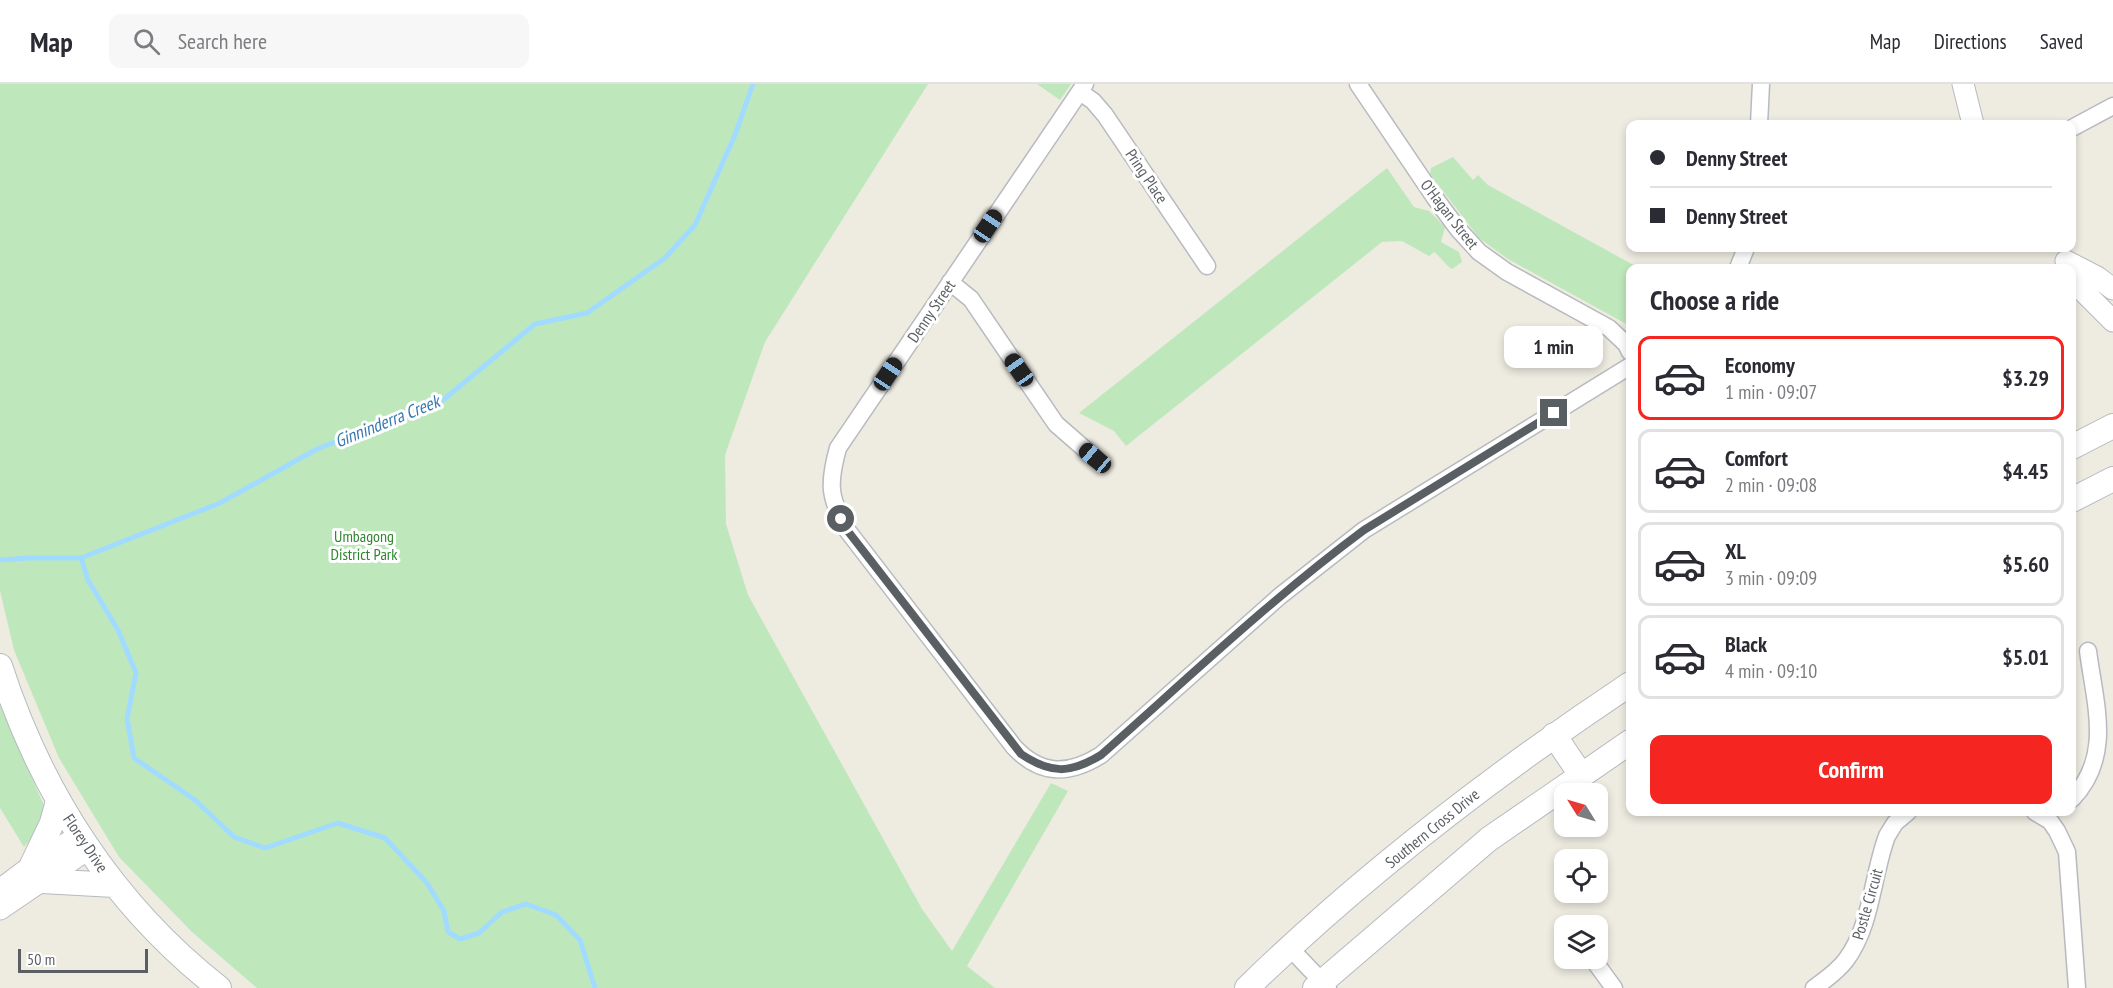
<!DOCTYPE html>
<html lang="en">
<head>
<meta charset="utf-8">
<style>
  body { margin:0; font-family:"PT Sans Narrow",sans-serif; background:#f7f7f7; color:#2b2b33; height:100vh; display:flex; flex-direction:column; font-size:22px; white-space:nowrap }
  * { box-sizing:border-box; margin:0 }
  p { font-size:20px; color:#7c7c81 }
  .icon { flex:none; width:33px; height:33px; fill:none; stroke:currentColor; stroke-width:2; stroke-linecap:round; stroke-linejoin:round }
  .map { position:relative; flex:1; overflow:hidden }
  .sheet { position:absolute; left:1626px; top:180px; width:450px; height:552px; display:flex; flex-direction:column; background:#fff; border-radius:12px; box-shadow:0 3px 9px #0003 }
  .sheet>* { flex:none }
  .guide { position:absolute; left:1626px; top:36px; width:450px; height:132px; border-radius:12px; box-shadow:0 3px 9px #0003; display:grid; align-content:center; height:132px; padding:0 24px; background:#fff }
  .needle { width:39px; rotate:307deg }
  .fabs { position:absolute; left:1554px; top:699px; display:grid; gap:12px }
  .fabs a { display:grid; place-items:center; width:54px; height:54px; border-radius:12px; background:#fff; box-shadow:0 3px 9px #0003; font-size:30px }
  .scale { position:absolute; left:18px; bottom:15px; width:130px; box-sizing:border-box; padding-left:6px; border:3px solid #5a5f64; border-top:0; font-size:16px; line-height:21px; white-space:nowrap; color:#5a5f64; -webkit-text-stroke:4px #fff; paint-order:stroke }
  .end { position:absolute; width:27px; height:27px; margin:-14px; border:8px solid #5a5f64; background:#fff; box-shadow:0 0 0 3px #fff }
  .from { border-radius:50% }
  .bubble { position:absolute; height:42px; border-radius:12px; background:#fff; box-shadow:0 3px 9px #0003; font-size:20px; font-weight:800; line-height:42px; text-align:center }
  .car { position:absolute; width:18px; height:36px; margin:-18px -9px; border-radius:8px; box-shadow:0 0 4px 2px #0007; background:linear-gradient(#222 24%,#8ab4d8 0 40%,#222 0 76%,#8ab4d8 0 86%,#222 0) }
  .guide b { display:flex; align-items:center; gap:21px; height:57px; font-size:22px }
  .guide b+b { border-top:2px solid #e1e1e2 }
  .guide i { width:15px; height:15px; background:#2b2b33 }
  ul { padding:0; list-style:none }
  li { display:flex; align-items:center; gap:18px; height:84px; margin:0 12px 9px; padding:0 12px; border:3px solid #e1e1e2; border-radius:12px }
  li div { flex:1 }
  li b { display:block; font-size:22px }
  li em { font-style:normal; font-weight:800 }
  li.active { border-color:#f52521 }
  li>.icon { width:54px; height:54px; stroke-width:1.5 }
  h2 { padding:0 24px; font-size:27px; line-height:72px }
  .action { display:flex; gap:12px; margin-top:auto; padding:12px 24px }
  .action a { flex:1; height:69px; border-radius:12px; background:#f52521; color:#fff; font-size:24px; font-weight:800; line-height:69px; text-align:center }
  header { display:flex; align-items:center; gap:36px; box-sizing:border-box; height:84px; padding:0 30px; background:#fff; border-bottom:2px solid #e1e1e2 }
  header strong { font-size:28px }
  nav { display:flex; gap:33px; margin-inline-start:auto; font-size:21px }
  .search { width:420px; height:54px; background:#f7f7f7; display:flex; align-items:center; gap:15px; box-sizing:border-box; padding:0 21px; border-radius:12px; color:#7c7c81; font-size:22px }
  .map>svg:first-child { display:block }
</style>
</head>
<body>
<header>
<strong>Map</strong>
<div class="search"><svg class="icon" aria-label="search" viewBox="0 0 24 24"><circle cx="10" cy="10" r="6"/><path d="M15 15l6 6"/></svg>Search here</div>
<nav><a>Map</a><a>Directions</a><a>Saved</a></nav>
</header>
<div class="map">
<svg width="2113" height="904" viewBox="0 0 2113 904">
  <rect width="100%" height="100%" fill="#eeebe1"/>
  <path fill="#bee8bc" d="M0,0H928L765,258L725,371L726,440L748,511L922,825L952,867L1051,699L1068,707L967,882L995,904H257L192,848L119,773L59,674L14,566L0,507Z
    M1037,0H1071L1060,16Z
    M1453,73L1473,96L1478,91L1488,101L1639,184H1630V242L1508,175L1479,154L1430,90L1431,84Z
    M1387,84L1414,123L1429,127L1445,143L1441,158L1459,168L1462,178L1452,185C1444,180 1442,174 1434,168L1429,172L1402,157L1382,158L1126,362L1114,347L1079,329Z
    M0,622L46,726L34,752L24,763L0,724Z"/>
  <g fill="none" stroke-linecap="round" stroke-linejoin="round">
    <path stroke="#a1dbff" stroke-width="5" d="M81,474L88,496L118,546L136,589L127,635L134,674L195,716L234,753L265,764L338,739L385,754L427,799L444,827L448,848L460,855L479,849L502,828L526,820L556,831L580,856L595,904
      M0,476L28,474H81L220,419L317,365L443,316L535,240L587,229L665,174L695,141L735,51L753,0"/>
    <defs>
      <path id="minor" d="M1085,0L838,364C828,400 829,413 847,446L1014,663C1041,692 1069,691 1101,671L1280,512L1364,446L1630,282
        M1358,0L1435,114L1458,145L1479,168L1507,188L1609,244L1626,260L1630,268
        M1080,8L1093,17L1105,31L1207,182
        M1759,40L1761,0
        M2072,44L2113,22
        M1738,184L1746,164
        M950,198L971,215L1056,340L1095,374
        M2072,715C2113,672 2095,621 2088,567
        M2035,728L2050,737L2057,747L2067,768L2077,904
        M1289,863L1328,904
        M1592,874L1614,904
        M1814,904C1825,896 1837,888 1846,876C1872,841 1872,792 1887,752L1895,739L1908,728"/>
      <path id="tertiary" d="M1963,0L1973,40
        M2066,177L2097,193L2113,205
        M2072,187L2083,207L2113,237
        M0,806L41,775L79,752
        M0,825L88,765"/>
      <path id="secondary" d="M2072,363L2113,342
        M2072,416L2113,395
        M0,582C41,709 113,821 219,904
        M1554,651L1581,691
        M31,783L52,739L58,717
        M42,797L114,801
        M1247,904C1364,790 1495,690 1630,600
        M1315,904L1489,755L1630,658"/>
    </defs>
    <use href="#minor" stroke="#b7babf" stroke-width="19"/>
    <use href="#tertiary" stroke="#b7babf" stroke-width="23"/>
    <use href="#secondary" stroke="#b5babf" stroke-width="26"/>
    <use href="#minor" stroke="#fff" stroke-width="16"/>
    <use href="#tertiary" stroke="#fff" stroke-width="21"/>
    <use href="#secondary" stroke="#fff" stroke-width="24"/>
  </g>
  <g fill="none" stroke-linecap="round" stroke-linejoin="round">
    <path stroke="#5a5f64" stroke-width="8" d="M841,435L847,446L1021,670C1051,690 1070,690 1101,671C1187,595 1271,515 1364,446L1554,329"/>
  </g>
  <g text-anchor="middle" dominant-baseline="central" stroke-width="6" stroke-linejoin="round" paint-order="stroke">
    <g font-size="16" fill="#5a5f64" stroke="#fff">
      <text transform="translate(1147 92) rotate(56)">Pring Place</text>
      <text transform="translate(1450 130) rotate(52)">O'Hagan Street</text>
      <text transform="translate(931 227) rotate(-56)">Denny Street</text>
      <text transform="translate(1432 744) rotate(-39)">Southern Cross Drive</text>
      <text transform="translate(86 759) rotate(56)">Florey Drive</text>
      <text transform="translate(1867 820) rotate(-74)">Postle Circuit</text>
    </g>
    <g font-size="16" fill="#2f862e" stroke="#fff">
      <text x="364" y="452">Umbagong<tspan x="364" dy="18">District Park</tspan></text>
    </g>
    <g font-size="18" font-style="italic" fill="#3577af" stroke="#fff">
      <text transform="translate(387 337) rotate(-22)">Ginninderra Creek</text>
    </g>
  </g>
</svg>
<div class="fabs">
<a><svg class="needle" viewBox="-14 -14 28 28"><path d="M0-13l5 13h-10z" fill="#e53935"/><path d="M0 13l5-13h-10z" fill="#7c7c81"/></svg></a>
<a><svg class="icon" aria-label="locate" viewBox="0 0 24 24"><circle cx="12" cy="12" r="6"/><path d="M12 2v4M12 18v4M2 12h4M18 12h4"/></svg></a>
<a><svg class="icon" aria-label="layers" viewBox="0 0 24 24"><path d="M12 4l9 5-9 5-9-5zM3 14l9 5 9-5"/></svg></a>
</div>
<div class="scale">50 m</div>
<i class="end from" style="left:841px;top:435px"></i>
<i class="end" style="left:1554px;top:329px"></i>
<div class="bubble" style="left:1504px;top:242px;width:99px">1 min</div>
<i class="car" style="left:988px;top:142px;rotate:34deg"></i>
<i class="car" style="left:1019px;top:286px;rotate:325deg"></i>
<i class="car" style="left:888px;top:290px;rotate:34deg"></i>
<i class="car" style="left:1095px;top:374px;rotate:310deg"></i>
<div class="guide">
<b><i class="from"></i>Denny Street</b>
<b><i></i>Denny Street</b>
</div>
<section class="sheet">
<h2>Choose a ride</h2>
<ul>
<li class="active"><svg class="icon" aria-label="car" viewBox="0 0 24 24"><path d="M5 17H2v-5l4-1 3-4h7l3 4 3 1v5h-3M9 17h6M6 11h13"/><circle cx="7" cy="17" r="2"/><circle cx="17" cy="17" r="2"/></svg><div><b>Economy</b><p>1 min · 09:07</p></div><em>$3.29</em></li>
<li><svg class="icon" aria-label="car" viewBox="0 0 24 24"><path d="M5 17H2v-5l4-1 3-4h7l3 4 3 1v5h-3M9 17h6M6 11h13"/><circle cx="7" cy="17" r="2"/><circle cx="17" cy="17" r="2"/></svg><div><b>Comfort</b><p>2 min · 09:08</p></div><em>$4.45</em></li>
<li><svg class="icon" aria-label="car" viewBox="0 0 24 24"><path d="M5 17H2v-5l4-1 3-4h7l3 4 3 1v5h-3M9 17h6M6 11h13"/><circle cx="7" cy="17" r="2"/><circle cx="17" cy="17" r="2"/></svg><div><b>XL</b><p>3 min · 09:09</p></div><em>$5.60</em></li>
<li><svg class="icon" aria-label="car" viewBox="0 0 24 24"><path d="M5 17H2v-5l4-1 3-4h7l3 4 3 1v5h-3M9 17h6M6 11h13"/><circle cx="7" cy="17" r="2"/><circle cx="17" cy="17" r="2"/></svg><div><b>Black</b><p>4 min · 09:10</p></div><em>$5.01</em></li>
</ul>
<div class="action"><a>Confirm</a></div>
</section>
</div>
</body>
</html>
